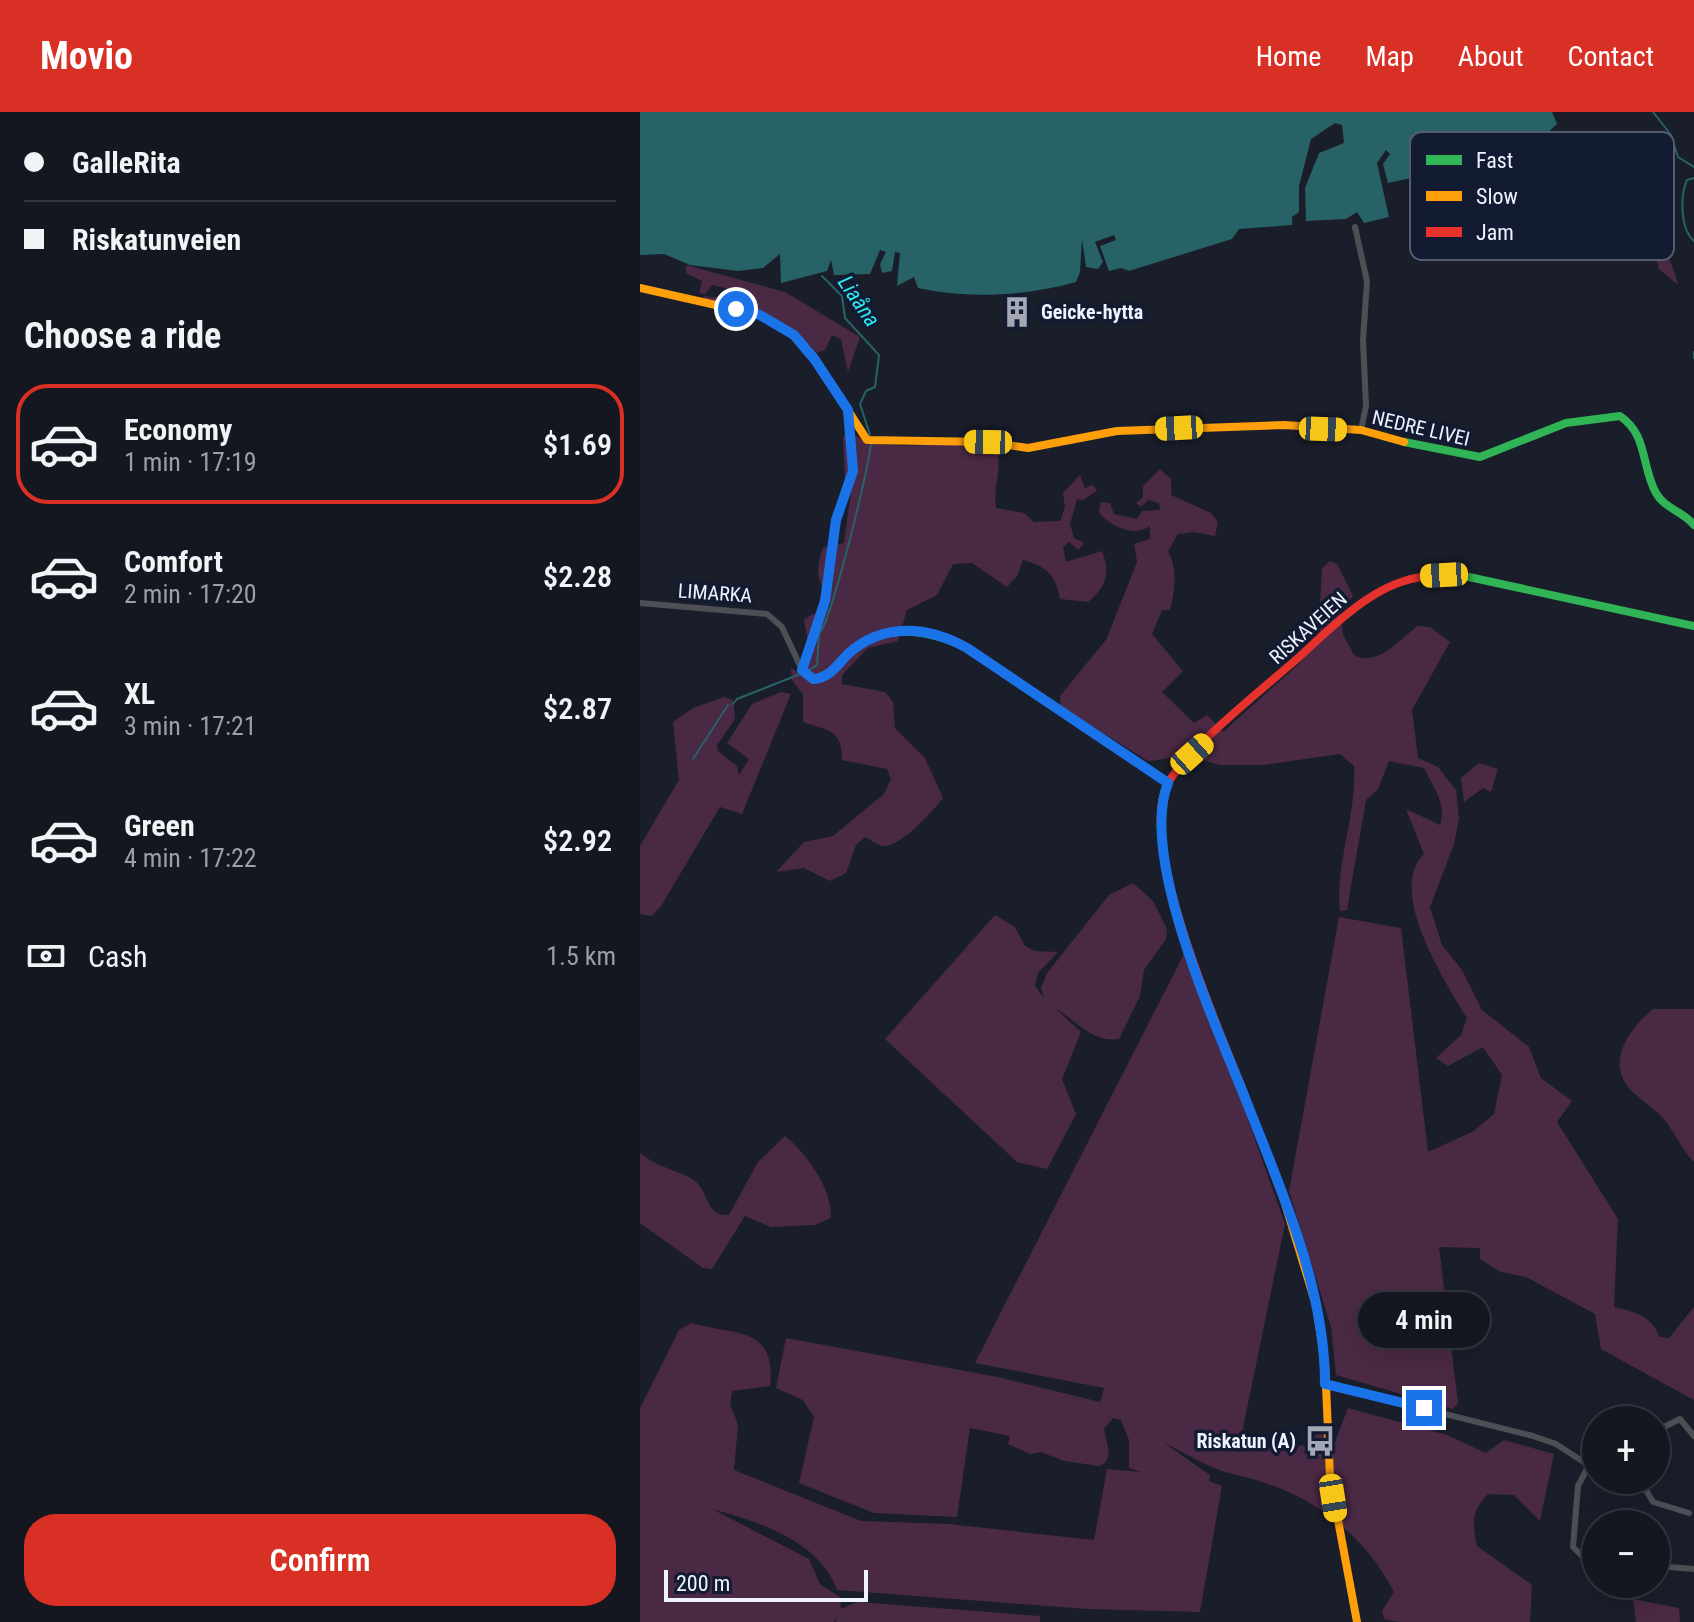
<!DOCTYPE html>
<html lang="en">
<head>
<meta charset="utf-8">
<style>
  body { margin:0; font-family:"Roboto Condensed",sans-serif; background:#21232d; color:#f1f3f6; height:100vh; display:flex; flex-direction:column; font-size:30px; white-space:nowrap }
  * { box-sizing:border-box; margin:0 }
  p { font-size:26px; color:#9d9fa5 }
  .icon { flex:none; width:44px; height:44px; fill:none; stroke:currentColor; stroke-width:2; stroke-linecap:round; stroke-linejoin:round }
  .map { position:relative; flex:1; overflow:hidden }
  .panel { display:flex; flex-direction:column; background:#141620; width:640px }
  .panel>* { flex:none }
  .top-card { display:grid; align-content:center; height:176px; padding:0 24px; background:#141620 }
  .tools { position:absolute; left:942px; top:1294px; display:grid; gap:16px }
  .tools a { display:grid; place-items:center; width:88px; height:88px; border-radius:50%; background:#141620; box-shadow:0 8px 32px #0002,0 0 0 2px #33353e; font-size:40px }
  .scale { position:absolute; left:24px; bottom:20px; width:204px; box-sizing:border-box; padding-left:8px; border:4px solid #eff3fd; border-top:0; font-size:22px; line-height:28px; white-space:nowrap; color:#eff3fd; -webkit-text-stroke:6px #131b32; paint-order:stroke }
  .end { position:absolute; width:36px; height:36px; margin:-18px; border:10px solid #1a73e8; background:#fff; box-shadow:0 0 0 4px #fff }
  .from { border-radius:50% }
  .bubble { position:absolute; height:56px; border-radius:28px; background:#141620; box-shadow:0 8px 32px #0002,0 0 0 2px #33353e; font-size:26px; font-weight:600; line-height:56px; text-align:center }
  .car { position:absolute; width:24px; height:48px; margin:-24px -12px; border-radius:10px; box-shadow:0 0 6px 2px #0007; background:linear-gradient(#f5c518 24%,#345 0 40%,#f5c518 0 76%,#345 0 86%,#f5c518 0) }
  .top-card b { display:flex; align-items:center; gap:28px; height:76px; font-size:30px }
  .top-card b+b { border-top:2px solid #33353e }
  .top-card i { width:20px; height:20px; background:#f1f3f6 }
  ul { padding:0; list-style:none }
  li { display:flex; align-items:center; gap:24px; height:120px; margin:0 16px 12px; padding:0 8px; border:4px solid transparent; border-radius:32px }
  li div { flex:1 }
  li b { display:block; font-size:30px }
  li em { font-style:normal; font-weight:600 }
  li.current { border-color:#d93025 }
  li>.icon { width:72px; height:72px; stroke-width:1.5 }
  h2 { padding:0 24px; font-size:36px; line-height:96px }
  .pay { display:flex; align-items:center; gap:20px; height:88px; padding:0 24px; font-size:30px }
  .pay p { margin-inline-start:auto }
  .cta { display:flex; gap:16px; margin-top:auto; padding:16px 24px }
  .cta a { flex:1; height:92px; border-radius:32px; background:#d93025; color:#fff; font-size:32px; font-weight:600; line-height:92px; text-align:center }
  header { display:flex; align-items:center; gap:48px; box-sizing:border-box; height:112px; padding:0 40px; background:#d93025; color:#fff }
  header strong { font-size:38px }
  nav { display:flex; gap:44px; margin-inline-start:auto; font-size:28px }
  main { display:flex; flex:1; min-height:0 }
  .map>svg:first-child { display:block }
</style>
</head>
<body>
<header>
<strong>Movio</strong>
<nav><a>Home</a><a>Map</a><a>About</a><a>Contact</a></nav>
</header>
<main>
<section class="panel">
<div class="top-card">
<b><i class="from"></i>GalleRita</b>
<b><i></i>Riskatunveien</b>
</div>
<h2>Choose a ride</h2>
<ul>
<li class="current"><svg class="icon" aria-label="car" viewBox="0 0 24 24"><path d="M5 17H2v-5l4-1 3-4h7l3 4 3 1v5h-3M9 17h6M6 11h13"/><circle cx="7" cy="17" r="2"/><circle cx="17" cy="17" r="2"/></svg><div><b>Economy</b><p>1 min · 17:19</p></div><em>$1.69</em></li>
<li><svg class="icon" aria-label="car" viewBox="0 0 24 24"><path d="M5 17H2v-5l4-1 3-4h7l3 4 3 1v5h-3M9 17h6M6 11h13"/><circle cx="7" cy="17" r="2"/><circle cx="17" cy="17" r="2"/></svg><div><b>Comfort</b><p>2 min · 17:20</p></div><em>$2.28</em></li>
<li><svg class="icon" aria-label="car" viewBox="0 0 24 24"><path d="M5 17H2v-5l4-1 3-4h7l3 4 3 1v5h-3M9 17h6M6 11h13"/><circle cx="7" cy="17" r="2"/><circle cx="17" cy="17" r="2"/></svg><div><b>XL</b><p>3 min · 17:21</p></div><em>$2.87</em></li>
<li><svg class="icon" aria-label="car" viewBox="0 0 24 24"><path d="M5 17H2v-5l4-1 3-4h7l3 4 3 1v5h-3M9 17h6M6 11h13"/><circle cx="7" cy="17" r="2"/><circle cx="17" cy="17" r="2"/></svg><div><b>Green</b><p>4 min · 17:22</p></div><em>$2.92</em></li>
</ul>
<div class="pay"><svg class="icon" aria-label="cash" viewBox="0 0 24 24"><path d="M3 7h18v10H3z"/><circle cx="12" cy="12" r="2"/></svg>Cash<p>1.5 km</p></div>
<div class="cta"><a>Confirm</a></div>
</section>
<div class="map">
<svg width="1054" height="1510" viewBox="0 0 1054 1510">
  <rect width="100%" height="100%" fill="#1a1e2b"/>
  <path fill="#4a2945" d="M1016,54C1027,81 1018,103 1024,130C1027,145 1035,158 1038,173L1019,157L1012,129L1010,109L1017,85L1013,69L983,70L971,65L982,63L994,66Z
    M46,153L145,180L220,225L208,260L201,227L192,223L185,238L177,241C144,205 108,196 62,190L64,184L88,187L94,178L72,173L65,182L59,181L62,169L46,161Z
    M211,320C246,349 316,319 358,342C361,361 353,377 356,396L384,401L394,410L420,409L425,395L423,381L440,363L445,376L453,373L457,379L443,388L437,387L430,412L434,426L444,431L438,438L429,430L423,435L426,450L462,439C471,462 466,475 448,490L420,487C416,463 406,454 383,448L377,464L367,475L332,451L313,452L297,483L267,498L258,529L228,536L202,563V572L245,580L253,590L255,616L285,646L303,686C293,699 260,736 243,734C237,733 231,728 225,725L216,733L206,761L190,769L164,756L136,760L164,730L193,724L244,682L251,667L247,657L202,648C202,617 189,619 163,610V582L152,568L151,556L165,564L169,535L164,507L190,494V484C175,470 176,454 183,436L204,431L211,380L205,369L203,324Z
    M520,357L531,367V383L571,401L578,410L575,424L554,420L538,422L528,439C538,456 535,480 530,498H522L512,522L543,559L522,580L554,611L567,603L583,620L660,551L678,528L682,456L690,449L697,452L713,484L700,500L703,522L714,543C736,556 761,527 777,514L790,515L810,530L772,598L778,646L798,655L816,678L819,706L814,732L790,795L802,833L822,858L842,898L889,935L901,966L932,989L917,1010L978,1107L974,1195C993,1199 1014,1205 1019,1225L1029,1226L1054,1195V1288L961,1237L955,1202L886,1165L861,1160L840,1147V1136L799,1135L818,1291L813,1297L696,1263L691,1215L649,1079L699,805L761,816L788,1040L832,1020L854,1002L862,963L843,935L808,954L796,946L821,923L827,906C805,870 746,778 784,742L766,697L800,713C807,691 793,675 784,656L749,649L738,677L726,688L707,798L700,799C695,751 717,703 714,654L700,642L623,653H580L547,644L508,649L421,595L420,584L466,528L497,450L494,432L510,427V414C495,426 469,414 459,400L461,390L470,391L474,402L497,407L502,399L520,398L519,391L508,388L501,395L496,391L503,385V374Z
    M141,580L151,582L102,702L80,695L21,794L12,804L0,802V734L39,668L33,610L53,596L84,585L93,588L95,607L77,633L78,639L97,654L99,663L109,647L87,631L112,592Z
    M839,651L858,657L851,680L843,676L824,690L821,666Z
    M493,771L513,789L527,817L526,827L504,858L500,884L479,927C453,931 435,908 415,896L441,920L422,967L436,1002L407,1057L377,1050L245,927L355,803L375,815L385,834L395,839L418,840L398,861L395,874L404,886L401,876L407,861L469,783Z
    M547,836L645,1112L598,1340L666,1333L680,1319L695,1330L708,1296L807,1323L846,1341L864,1328L914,1342L900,1409L874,1383L848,1382C831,1399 832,1411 837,1434L892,1473L890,1510H759L744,1507L742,1499L754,1480C720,1414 661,1376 592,1362C569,1357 545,1340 524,1331L570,1363L569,1369L582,1374L560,1500L447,1497L197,1478C180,1429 117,1409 72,1397L169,1447L180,1472L200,1485L201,1497L217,1490L400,1504V1510H196L197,1505L194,1510H0V1296L39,1218L51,1211C97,1224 136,1214 130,1274L92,1279L90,1292L98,1313L94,1358L221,1409L309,1412L454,1428L467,1357L501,1360L489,1356V1328L481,1308L473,1306L464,1317L469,1341L466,1350L459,1354L424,1349L401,1340L390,1342L368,1332L370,1324L330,1316L317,1405L234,1401L159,1371L174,1305L163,1288L136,1276L146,1226L358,1265L460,1290L464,1276L335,1251Z
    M1013,897H1054V1050C1040,1036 1035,1019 1022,1005C1012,994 998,987 989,976C966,949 990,916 1013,897Z
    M145,1024C167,1042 192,1076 191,1106L175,1113L131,1115L105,1104L72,1157L63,1156L0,1111V1041C19,1057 41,1058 56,1070C69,1081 66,1105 89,1103L118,1050Z
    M993,1487L1039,1496L1040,1510H996Z"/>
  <path fill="#276266" d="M0,0H912L917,12L886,41L843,68L837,71L813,64L816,80L792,82L782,57L794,31L781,35L774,51L776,65L748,71L743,52L750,42L746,38L737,51L749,105L724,111L717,100L706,107L666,109L665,76L679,41L704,31L702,13L695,11L671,27L659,74V100L652,105V113L599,117L592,127L489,159L481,156L469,159L460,134L476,128L474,123L455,130L463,150L458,157L446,155L442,127L440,160L436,170C388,184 327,187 278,176L274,165L257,174L260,141L255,140L252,159L242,161L240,152L246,140L240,138L230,162L194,163L191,148L187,159L141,171L140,142L123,156L98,159L50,153L24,142L0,143Z"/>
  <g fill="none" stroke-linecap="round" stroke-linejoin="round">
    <path stroke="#276266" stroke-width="2" d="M1013,0L1031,23L1038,45L1054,55
      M1054,66L1047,68C1040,84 1040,117 1054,129
      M182,164L202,184L205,206L239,243L235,275L226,279L220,292L230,323
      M1054,240V246
      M169,558L177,553L179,522C191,510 230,353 231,330
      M93,592L97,587L163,561
      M53,647L88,593"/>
    <path stroke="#4c5055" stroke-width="6" d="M715,115L727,169L723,228L726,294L721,318
      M0,491L127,502L142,515L162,558
      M685,1272L893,1324L916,1332L956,1358
      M1016,1319L1040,1307L1054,1324
      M949,1353L938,1374L933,1435L942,1444L956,1448
      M1000,1368L1013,1390L1049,1401
      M1016,1454L1054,1457"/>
    <path stroke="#30b455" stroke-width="8" d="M764,330L840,345L926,311L980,304C1008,323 1001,354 1016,381C1024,396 1044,400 1054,413
      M189,458L185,489L162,558L173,567C190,564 196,553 208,542C244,510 288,517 327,536L528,671
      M796,464L829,465L1054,514"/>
    <path stroke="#ff9f0a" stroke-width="8" d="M0,176L120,203L154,223L173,244L208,298L213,359L196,408L189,458
      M209,300L227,328L348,330L388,336L477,319L644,313L721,318L764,330
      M600,971L644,1088L676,1193L685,1251L690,1365L717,1510"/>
    <path stroke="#e5322d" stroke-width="8" d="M600,971C576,911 498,732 527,673C545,638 625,575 658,546C695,512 741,463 796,464"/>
  </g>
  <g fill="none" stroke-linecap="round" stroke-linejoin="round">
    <path stroke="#1a73e8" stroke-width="10" d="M96,197L120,203L154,223L175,248L208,298L213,359L196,408L185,489L162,558L173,567C190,566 197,553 208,542C243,510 288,514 327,536L528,671C498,746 578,917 607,991C642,1080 685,1176 685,1272L784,1296"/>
  </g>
  <defs>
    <symbol id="building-bare" viewBox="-9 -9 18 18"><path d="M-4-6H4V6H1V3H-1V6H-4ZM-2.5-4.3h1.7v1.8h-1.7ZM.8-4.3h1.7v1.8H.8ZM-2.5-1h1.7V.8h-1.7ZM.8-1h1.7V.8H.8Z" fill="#a4a8b4" stroke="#131b32" stroke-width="2.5" paint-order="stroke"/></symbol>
    <symbol id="bus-bare" viewBox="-9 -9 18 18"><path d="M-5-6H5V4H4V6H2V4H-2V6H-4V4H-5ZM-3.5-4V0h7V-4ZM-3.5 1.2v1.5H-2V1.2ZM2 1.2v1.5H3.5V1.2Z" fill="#a4a8b4" stroke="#131b32" stroke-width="2.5" paint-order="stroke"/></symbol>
  </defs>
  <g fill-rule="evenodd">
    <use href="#building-bare" x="355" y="178" width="44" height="44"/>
    <use href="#bus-bare" x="658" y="1307" width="44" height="44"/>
  </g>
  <g text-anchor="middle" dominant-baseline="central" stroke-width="7" stroke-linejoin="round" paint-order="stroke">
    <g font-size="20" font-weight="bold" fill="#eff3fd" stroke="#131b32" text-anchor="start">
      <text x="401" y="200">Geicke-hytta</text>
      <text x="656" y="1329" text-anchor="end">Riskatun (A)</text>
    </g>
    <g font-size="20" fill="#eff3fd" stroke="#131b32">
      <text transform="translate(781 316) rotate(13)">NEDRE LIVEI</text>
      <text transform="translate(75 481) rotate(4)">LIMARKA</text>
      <text transform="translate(668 516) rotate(-42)">RISKAVEIEN</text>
    </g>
    <g font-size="22" font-style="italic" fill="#2ceaf2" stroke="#131b32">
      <text transform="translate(219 189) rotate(56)">Liaåna</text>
    </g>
  </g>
  <rect x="770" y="20" width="264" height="128" rx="12" fill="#131b32" stroke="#555c6f" stroke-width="2"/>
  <rect x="786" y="43" width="36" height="10" fill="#30b455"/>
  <rect x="786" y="79" width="36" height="10" fill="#ff9f0a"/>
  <rect x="786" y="115" width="36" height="10" fill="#e5322d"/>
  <g font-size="22" fill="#eff3fd">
    <text x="836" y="56">Fast</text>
    <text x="836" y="92">Slow</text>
    <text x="836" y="128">Jam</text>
  </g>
</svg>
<div class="tools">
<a>+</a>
<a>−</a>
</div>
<div class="scale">200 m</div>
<i class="end from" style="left:96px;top:197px"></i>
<i class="end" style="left:784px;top:1296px"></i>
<div class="bubble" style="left:718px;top:1180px;width:132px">4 min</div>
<i class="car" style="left:539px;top:316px;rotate:267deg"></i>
<i class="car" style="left:683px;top:317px;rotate:92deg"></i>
<i class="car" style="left:348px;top:330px;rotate:271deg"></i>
<i class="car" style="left:804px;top:463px;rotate:267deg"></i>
<i class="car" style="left:552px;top:642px;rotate:48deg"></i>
<i class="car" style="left:693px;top:1386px;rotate:171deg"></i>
</div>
</main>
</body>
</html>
